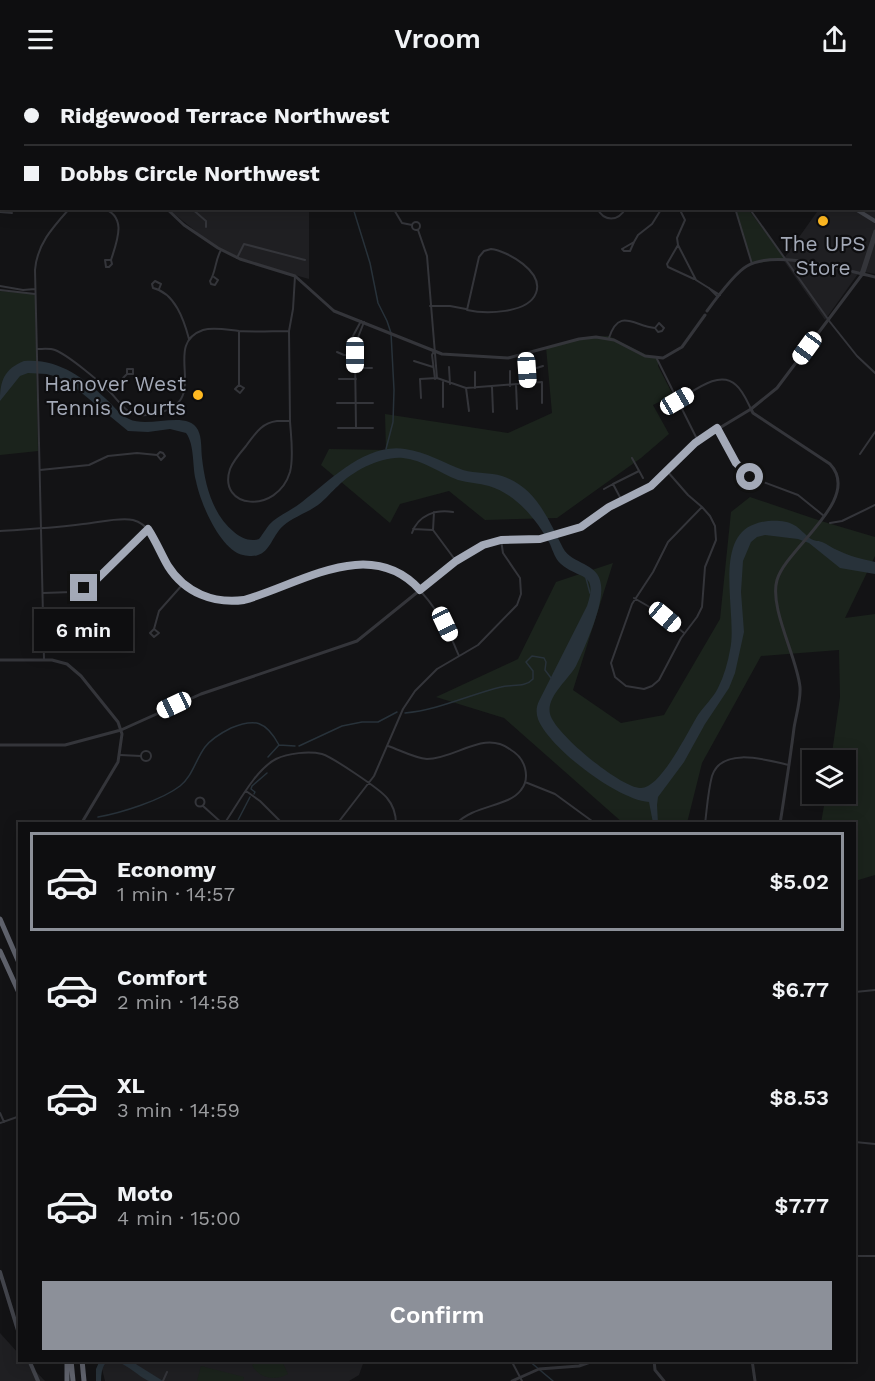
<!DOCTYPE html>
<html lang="en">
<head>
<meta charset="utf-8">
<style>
  body { margin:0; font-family:"Work Sans",sans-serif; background:#1c1c1e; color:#f1f3f6; height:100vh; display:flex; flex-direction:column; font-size:22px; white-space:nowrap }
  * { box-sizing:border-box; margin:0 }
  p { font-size:20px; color:#9b9c9f }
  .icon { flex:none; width:33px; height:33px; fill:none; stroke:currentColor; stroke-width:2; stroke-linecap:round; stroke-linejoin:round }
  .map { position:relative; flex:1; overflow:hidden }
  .details { position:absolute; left:18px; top:744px; width:838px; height:540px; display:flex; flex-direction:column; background:#0e0e10; border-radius:0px; box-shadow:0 3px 15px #0003,0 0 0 2px #2e2e30 }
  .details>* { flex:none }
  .guide { position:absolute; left:0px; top:0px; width:876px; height:132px; box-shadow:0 3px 15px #0003,0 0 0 2px #2e2e30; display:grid; align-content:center; height:132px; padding:0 24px; background:#0e0e10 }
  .controls { position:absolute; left:802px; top:672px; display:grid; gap:12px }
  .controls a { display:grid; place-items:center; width:54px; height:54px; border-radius:0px; background:#0e0e10; box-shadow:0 3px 15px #0003,0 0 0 2px #2e2e30; font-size:30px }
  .end { position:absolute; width:27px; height:27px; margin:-14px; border:8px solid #a3a9b7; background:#111; box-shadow:0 0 0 3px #111 }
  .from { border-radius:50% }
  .bubble { position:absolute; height:42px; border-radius:0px; background:#0e0e10; box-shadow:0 3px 15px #0003,0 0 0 2px #2e2e30; font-size:20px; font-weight:600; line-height:42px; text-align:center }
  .car { position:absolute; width:18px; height:36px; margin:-18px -9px; border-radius:8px; box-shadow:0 0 4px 2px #0007; background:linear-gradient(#fff 24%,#345 0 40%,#fff 0 76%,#345 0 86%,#fff 0) }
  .guide b { display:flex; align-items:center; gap:21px; height:57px; font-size:22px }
  .guide b+b { border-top:2px solid #2e2e30 }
  .guide i { width:15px; height:15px; background:#f1f3f6 }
  ul { padding:10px 0 0; list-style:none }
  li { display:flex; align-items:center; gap:18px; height:99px; margin:0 12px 9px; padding:0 12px; border:3px solid transparent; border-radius:0px }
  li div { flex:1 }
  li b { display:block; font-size:22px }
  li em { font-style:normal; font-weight:600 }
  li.current { border-color:#8c9099 }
  li>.icon { width:54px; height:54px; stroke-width:1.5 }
  .cta { display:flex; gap:12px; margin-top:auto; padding:12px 24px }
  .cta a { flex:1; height:69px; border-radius:0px; background:#8c9099; color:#fff; font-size:24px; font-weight:600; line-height:69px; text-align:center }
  header { display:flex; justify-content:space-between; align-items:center; height:78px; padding:0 24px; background:#0e0e10; font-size:27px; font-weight:600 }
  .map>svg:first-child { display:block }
</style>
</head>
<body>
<header><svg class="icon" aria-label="menu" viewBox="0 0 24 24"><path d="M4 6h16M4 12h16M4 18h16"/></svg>Vroom<svg class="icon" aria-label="share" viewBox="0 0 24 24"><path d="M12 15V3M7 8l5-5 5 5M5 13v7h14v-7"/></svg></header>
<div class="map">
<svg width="875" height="1303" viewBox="0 0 875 1303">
  <rect width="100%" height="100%" fill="#131315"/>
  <path fill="#1f1f22" d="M875,75V196L860,193L825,242L784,183L785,179L819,131L874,130Z
    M168,131H309V201L259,187L225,174L203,159Z
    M0,1255L19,1276L20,1282L26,1283L45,1303H0Z
    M100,1283H364L359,1297L349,1303H105Z"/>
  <path fill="#1b231c" d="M735,131H748L785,181L752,186Z
    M0,213L35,216L38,373L0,377Z
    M609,258L651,279H658V288L673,317L653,327L669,356L641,380L557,440L485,442L449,413L400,426L390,445L321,387L329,371L386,372L385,336L508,355L552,335L546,269L585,259Z
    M750,419L821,443L875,459V478L845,540L875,536V797L855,803V746L821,745L826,716H846V682H831L840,619L839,572L761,578L702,685L687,745H623L504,640L436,619L518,581L556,504L613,485L573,612L621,645L664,637L720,541L731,434Z
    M257,1283H282L288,1296C275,1303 259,1301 252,1287Z
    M201,1288L244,1299L243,1303H197Z"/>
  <path fill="#28323a" d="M24,283C57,280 83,299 105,320C113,327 120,337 129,341C149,351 187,331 198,352C202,360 201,371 202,380C205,406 212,436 234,454C241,460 250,464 259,461C264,455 267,448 273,443C282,436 293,431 302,424C330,403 365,365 405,371C426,374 444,385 463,392C476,396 490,394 502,398C536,409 548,441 563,470C572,487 599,484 601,507C604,527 585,569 576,588C568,602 546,619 550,636C555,656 620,709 640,710C660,712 688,653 698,637C704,628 713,620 718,610C724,598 728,584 730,572C738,539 712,460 755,446C765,442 784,441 794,447C800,450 805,457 811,461C818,464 816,462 822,464C827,466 832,470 837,472C849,478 862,481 875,484V496L840,490L809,465L798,461L765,457L757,459L751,464L743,483L741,514L744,554L735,595L729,610L705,646L684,684L658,719L657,727L658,745H653L649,724C618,722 549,670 538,641C536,635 536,629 539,623L587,528C599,493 579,502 561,486C555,481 553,473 550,466C537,442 516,416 489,408C479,405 468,405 458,402C440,395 423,382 403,380C381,378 353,393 338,408C331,414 326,421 318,427C307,435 293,439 283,448C269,461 270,483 243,477C220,472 200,424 196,403C192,389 195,367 186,355L170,351L148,354L128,353L72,307L58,299L46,296L28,295L20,298L0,323C0,303 4,291 24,283Z
    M100,1282L131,1283L163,1303C159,1303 152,1303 149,1303C134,1297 102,1260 101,1303H96V1291Z"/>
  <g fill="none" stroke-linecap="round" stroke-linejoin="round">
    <path stroke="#28323a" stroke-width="1.5" d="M285,0L287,2
      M353,130L370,185L378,225L387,243L391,255L394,312L393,344L386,371
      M586,500L590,515
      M405,635C439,632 468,617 501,609C512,606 525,610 533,601V593L526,584L532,578L544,580L546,584L545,592L551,600
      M299,668L342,648L362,644H378L397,634
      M268,679L279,667L295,668
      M254,716L255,714L251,711L252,708L267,695
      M98,739C121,735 162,722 180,708C192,699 196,681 205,669C212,660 221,655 231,650C255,640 266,643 279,667
      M236,746L250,719
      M528,1282L553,1303"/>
    <path stroke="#34353a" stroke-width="2" d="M20,0L23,2
      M44,0L47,2
      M66,0L67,2
      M79,0L80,2
      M119,0L120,2
      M225,0L226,2
      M366,0L367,2
      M516,0L519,2
      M613,0V2
      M496,2L497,0
      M522,2L523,0
      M566,2L567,0
      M641,2V0
      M780,2V0
      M0,54H2
      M0,85L2,86
      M0,93L2,95
      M0,126L2,127
      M102,130C128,138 117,163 111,182L112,186L109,189H106L105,182H111
      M191,130L206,143V149
      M393,130L402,145L412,147
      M537,130L550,133L551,130
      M597,130C604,144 618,144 626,130
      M679,130L685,142L677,160L678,167L696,202L720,217
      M735,130L752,186
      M749,130L830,244L857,278L875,295
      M0,134L12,135L6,130
      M412 148a4 4 0 1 1 8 0a4 4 0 1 1-8 0Z
      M418,152L427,178L437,300
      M634,164L638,157L652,146L662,130
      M634,164L630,173H624L622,171Z
      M678,167L667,186L668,189L694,201
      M491,171C508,173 544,194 536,215C528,236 485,236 467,232L479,179L484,173Z
      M237,180L244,166L305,182
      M214,199L218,202L215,207L211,206L210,203C216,194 215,182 221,172
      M0,208L23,212L35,211
      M709,210L718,219
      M159,211L161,206L155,203L152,206L153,210C175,215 184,242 189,261
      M0,212L35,216
      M430,228H450L466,231
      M609,260C619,229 634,248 655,250L658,254L662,253L664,250L659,245L655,250
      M356,267L354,264L353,258L361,243
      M37,271C43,271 50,270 55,272C68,277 99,303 110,314C121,325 127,339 146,337C220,330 157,268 203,252C214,249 228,252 239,253C256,254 273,253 289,253
      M434,273L432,277L435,301
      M337,274L344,277H355
      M657,281L698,363
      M414,283L433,289
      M449,289L450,306
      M355,290H372
      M510,293V308
      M475,294V310
      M339,301H356
      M443,304V329
      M528,305L527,293L543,288
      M516,306L517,331
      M239,307L244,310L240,315L235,311L239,307V253
      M492,309L493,334
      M466,310L469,333
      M110,313L127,296H133V291H127V296
      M421,320L420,301L437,300L466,310L542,304V325
      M677,323C693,314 719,291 736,307C743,313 747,323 751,331
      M337,325H373
      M277,343H290C291,359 294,379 290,394C277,437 217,431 230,391C233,383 240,375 246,368C255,356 261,345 277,343Z
      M290,343L289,253L293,231L295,198
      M338,350H373
      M356,350L355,277L357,262L364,244
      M718,350L736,385L750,399L798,417L824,438
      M860,376L875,354
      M632,380L643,400
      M40,392L89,387L108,378L137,375L157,377L160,374L163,375L165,378L161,382L157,377
      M667,393L688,417L702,429L710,438L715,448L716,462L705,489L702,529L697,539L681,560L659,602L652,608L644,611L626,608L615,599L611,585L632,526L653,494L668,464L702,429
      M604,411L613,406
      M622,423L613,406L639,393
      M830,445L842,443L875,427
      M413,451L433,452L456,483
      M433,452L434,434
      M0,453C28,451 55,450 83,446C98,445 118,439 133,442C153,447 159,472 168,488C186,517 219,529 252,520C274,512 296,505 317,497C327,494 338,489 348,487C407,477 440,531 459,578
      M412,455C418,437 436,431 453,434
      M43,515L72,514L88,508L149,451
      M634,520L660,535L684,555
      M102 549a4 4 0 1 1 8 0a4 4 0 1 1-8 0Z
      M43,550L102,549
      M154,551L159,555L154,559L150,555L154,551L159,533L183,506
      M44,581L35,192C37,166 53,149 70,130
      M388,668C400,672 414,680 427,681C456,681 484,651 511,672C518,676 523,683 525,690C527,698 526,706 521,712C509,729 473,727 456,746
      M141 678a5 5 0 1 1 10 0a5 5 0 1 1-10 0Z
      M120,677L141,678
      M525,704L555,716L596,746
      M246,713L260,723L283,746
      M195.5 724a4.5 4.5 0 1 1 9 0a4.5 4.5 0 1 1-9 0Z
      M203,728L223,746
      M224,746C238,726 255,692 276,681C288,675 309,673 322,676C332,679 380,711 387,720C393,727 396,736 396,746
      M337,746L374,698L403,631L415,613L437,591L478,567L517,527L521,516L520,500L503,475L501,462
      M705,746C707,730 708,713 712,698C722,668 767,682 789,687
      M17,829L20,820
      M855,914L875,912
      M0,1035L4,1044
      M0,1045L20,1038
      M855,1064L875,1066
      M855,1178H875
      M511,1282L522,1303
      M163,1303L167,1294"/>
    <path stroke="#34353a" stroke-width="3" d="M102,0V2
      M166,130L184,147L218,170L240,181L295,198L334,233L442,276L508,280L579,261L596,259L614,262L645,278L663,280L682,269L705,237
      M861,196L875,153
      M707,233C715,222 736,194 747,188C776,171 843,192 875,199
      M751,331L753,335L830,386C863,421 786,470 777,502C769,530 797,579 800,609C801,622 796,637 794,650C790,682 785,714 780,746
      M0,582H52L67,586L81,598L118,644L122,656L118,684L81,746
      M0,667H65L121,652L201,616L357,563L456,483L483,467L501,462L540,461L581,449L609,429L651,408L698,363L751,331L777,310L864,194L875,160
      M654,1282L655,1292L664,1303
      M752,1282L755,1303
      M512,1303L539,1291L579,1288L596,1282"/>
    <path stroke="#42444b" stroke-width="4" d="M645,0L647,2
      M652,0L655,2
      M854,130L875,143
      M0,1194L20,1259
      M29,1282L38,1303"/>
    <path stroke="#5f626c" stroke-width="5" d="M0,841L20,887
      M0,873L20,917
      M71,1282L73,1303
      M82,1282L84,1303
      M67,1303V1282"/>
  </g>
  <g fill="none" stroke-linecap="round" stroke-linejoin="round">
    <path stroke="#a3a9b7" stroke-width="8" d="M84,510L95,503L148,451C156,463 161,476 168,488C185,515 214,526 244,522C301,506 370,457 420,512L456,483L483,467L501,462L540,461L581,449L609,429L651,408L695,365L717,350L736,385L750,399"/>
  </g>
  <g fill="#ffb921" stroke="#0e0e10" stroke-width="2">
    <circle cx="823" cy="143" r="6"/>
    <circle cx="198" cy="317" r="6"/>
  </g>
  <g text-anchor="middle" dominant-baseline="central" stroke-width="4.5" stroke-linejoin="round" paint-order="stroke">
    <g font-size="21" fill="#a3a9b7" stroke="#0e0e10">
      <text x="823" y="165">The UPS<tspan x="823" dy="24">Store</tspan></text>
      <text x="186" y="305" text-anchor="end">Hanover West<tspan x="186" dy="24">Tennis Courts</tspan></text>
    </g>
  </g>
</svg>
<div class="controls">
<a><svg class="icon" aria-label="layers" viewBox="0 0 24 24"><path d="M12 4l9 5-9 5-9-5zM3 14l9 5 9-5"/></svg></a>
</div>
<i class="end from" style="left:750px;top:399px"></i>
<i class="end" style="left:84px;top:510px"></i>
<div class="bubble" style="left:34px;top:531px;width:99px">6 min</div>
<i class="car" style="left:807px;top:270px;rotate:216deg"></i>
<i class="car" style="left:355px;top:277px;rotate:180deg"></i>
<i class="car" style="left:527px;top:292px;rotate:176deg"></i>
<i class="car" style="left:677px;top:323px;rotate:60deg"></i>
<i class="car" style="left:665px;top:539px;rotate:130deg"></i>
<i class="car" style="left:445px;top:546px;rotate:155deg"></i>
<i class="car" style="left:174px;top:627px;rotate:245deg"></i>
<div class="guide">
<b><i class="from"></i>Ridgewood Terrace Northwest</b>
<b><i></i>Dobbs Circle Northwest</b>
</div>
<section class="details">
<ul>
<li class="current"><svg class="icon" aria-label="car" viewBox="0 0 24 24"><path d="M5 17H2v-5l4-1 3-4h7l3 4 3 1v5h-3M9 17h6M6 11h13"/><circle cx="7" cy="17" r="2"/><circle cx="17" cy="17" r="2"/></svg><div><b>Economy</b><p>1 min · 14:57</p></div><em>$5.02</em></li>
<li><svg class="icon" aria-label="car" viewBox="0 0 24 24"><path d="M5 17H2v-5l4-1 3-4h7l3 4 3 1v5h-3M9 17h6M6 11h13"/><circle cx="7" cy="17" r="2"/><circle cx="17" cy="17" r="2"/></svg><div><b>Comfort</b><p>2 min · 14:58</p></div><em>$6.77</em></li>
<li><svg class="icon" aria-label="car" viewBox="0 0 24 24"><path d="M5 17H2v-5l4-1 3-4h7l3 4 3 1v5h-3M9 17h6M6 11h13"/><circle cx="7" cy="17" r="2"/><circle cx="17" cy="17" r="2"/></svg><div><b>XL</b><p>3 min · 14:59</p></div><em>$8.53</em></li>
<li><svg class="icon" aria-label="car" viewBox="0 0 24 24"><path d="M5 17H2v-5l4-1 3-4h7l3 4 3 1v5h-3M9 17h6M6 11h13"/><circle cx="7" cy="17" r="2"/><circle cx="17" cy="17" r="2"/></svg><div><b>Moto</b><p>4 min · 15:00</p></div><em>$7.77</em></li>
</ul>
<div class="cta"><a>Confirm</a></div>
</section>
</div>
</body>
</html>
